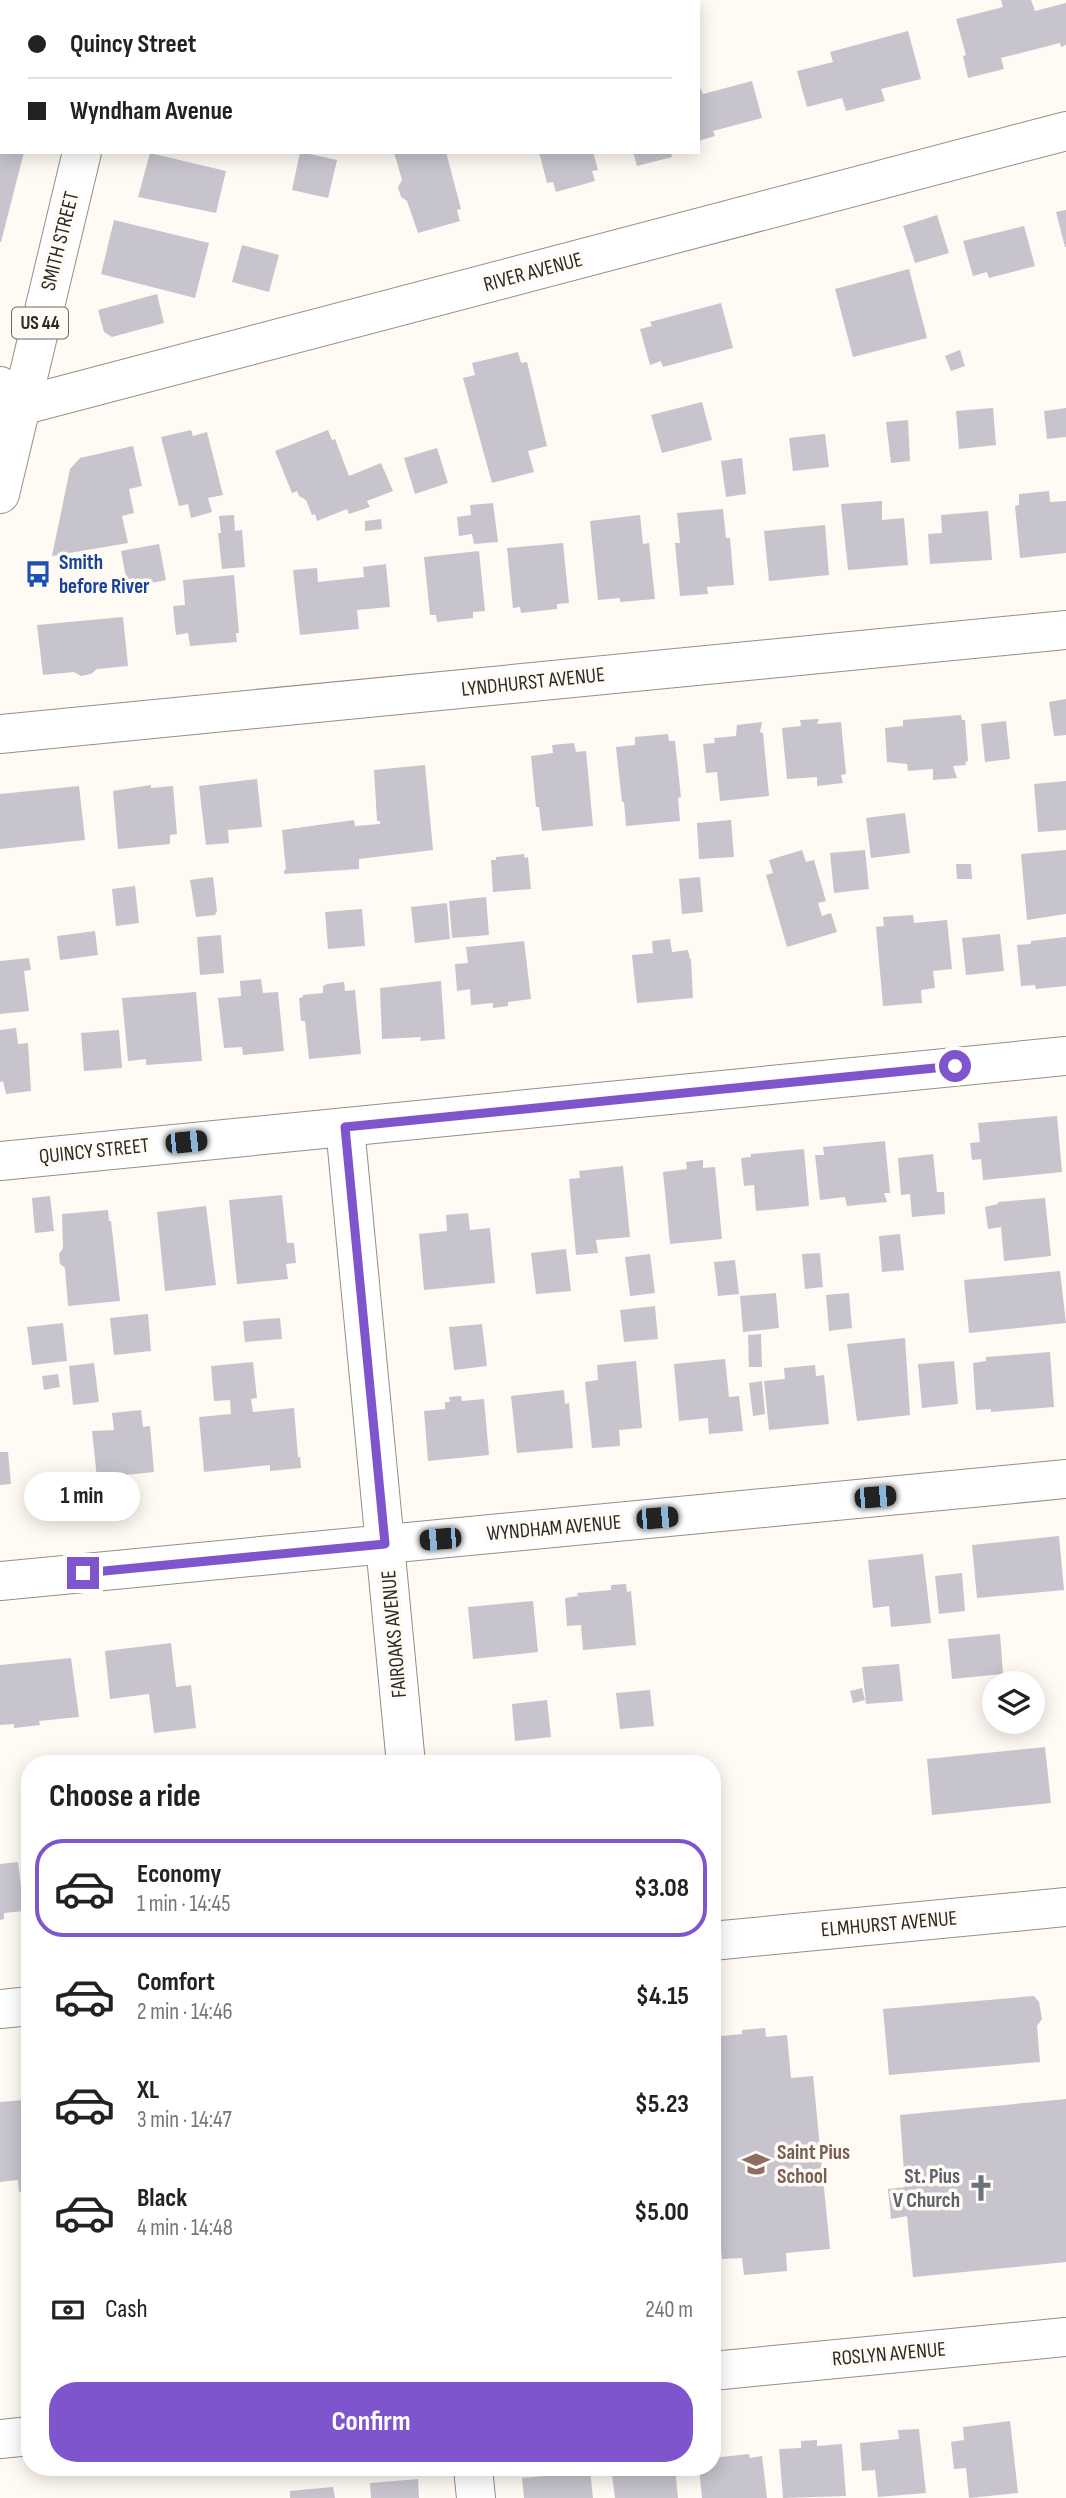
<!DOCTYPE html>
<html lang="en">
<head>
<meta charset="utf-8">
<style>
  body { margin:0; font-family:"Sofia Sans Condensed",sans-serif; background:#f6f6f6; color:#222; height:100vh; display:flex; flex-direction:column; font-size:26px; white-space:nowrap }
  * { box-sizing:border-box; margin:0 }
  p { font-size:23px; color:#767676 }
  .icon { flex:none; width:38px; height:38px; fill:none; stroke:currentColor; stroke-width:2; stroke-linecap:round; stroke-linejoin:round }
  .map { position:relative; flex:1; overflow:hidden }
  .drawer { position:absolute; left:21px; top:1755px; width:700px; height:721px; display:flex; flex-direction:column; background:#fff; border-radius:28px; box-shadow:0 4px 18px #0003 }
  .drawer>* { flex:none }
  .guide { position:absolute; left:0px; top:0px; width:700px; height:154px; box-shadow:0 4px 18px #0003; display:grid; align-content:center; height:154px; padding:0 28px; background:#fff }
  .buttons { position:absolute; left:982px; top:1671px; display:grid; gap:14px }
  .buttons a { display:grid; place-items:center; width:63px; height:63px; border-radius:50%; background:#fff; box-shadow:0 4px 18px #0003; font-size:35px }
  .end { position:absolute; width:32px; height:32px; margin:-16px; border:9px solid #7f55ce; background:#fff; box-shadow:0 0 0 4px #fff }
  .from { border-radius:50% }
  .bubble { position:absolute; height:49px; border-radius:24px; background:#fff; box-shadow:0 4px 18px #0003; font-size:23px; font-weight:700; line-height:49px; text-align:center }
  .car { position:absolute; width:21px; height:42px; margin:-21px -10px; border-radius:9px; box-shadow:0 0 5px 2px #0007; background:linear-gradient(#222 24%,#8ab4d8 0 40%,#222 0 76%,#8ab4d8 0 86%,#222 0) }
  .guide b { display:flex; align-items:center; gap:24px; height:66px; font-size:26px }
  .guide b+b { border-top:2px solid #e0e0e0 }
  .guide i { width:18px; height:18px; background:#222 }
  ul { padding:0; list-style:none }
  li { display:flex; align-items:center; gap:21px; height:98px; margin:0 14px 10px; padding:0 14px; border:4px solid transparent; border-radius:28px }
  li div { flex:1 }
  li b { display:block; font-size:26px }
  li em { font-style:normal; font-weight:700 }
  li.selected { border-color:#7f55ce }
  li>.icon { width:63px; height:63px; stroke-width:1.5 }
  h2 { padding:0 28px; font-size:32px; line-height:84px }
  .pay { display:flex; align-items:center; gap:18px; height:77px; padding:0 28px; font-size:26px }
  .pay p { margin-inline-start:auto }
  .action { display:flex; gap:14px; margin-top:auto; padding:14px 28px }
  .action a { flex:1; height:80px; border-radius:28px; background:#7f55ce; color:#fff; font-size:28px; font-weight:700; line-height:80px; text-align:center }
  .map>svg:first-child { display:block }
</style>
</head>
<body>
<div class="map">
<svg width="1066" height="2498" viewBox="0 0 1066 2498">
  <rect width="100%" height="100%" fill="#fffaf3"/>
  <path fill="#c8c4ce" d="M1001,0H1031L1035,11L1066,3V45L1061,47L1060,43L1001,58L1004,69L968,78L963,56L966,55L956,19L1003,7Z
    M908,31L921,79L881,89L885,101L846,111L842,98L807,107L797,71L833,62L830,52Z
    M752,81L762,118L713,131L715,136L698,141V90L701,89L703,94Z
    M0,152H24L1,242H0Z
    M300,152L337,160L328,198L292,190Z
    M394,152H446L461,209L457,210L460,221L418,233L407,201L401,197L398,187L402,180Z
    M539,152H593L598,170L592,171L595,181L556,192L553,182L547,183Z
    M633,152H671L672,157L637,166Z
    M150,153L226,171L216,213L138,197Z
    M1066,210V247H1065L1056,212Z
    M937,215L949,253L915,263L903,226Z
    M114,220L209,243L195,298L101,274Z
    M1024,226L1035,266L989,278L987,272L973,276L963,241Z
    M242,245L279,255L269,292L232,282Z
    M909,269L927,338L853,357L835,289Z
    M157,294L164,323L112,337L104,332L98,310Z
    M721,303L733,348L663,367L661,361L650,365L640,329L652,326L650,322Z
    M960,350L965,366L951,371L945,356Z
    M518,352L521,363L527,362L547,446L528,451L534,472L492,483L463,378L475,375L472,363Z
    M702,402L712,440L662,453L651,415Z
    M993,408L996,445L959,449L956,411Z
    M1066,408V437L1047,439L1044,411Z
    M908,420L910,461L891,463L886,422Z
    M191,430L193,436L207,432L223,495L208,498L212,512L191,518L188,504L179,506L161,437Z
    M328,430L332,440L335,439L349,476L381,463L393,491L367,501L370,507L349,514L347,509L317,521L315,514L312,515L306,500L299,496L297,491L292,493L275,451Z
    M825,434L829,467L793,471L789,438Z
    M133,446L142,486L129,489L134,513L122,516L128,543L52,556L70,469L80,458Z
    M437,448L448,483L415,494L404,458Z
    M742,458L746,494L726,497L721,461Z
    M1049,491L1050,502L1066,501V553L1020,558L1015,506L1019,505V494Z
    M882,501V520L904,518L908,565L848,570L841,504Z
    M493,503L498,542L474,544L472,534L459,536L457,517L471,515L470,505Z
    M723,509L726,538H730L734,585L707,587L708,594L680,596L675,543H680L677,513Z
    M988,511L992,560L930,564L928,534L942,533L941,515Z
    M234,515L235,531L242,530L245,567L222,569L218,533H221L219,516Z
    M640,515L643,544L649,543L655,599L620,602V598L598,600L590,521Z
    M381,519L382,529L365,531V521Z
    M825,525L829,575L769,581L764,531Z
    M563,543L569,603L557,604V609L521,613L520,607L513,608L507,548Z
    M159,544L166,580L128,588L121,551Z
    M479,551L485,611L473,612V618L437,622L436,615H430L424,557Z
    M386,564L390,607L357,610L359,629L300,635L293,570L317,568L318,582L364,577L363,567Z
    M234,575L239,633H236L237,642L190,646L188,633L176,635L173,606L185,605L183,580Z
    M123,617L128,666L97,669L91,674L81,676L74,672L43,675L37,625Z
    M1066,699V735L1054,736L1049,702Z
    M961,715L962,720H965L968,761L965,762L966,765L953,766L957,778L933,780V769L908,771L907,764L887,762L885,728L903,726V720Z
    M819,719L817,724L841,722L846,774L841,775L843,783L817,786V777L787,779L782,728L801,726L800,720Z
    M1006,721L1010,759L985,762L981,724Z
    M762,722L760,732L763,733L769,796L720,801L717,772L706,773L703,744L715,743L714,738L736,736L737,725Z
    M668,734L669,741H675L681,797L678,798L680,821L626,826L624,802H622L616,747L635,745V737Z
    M574,743L576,752L586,751L593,826L542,831L539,807H536L531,756L553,753L552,745Z
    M425,765L433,850L359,859V869L284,874V870H286L282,830L354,820L355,826L380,824V821H377L374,770Z
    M257,779L262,827L228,830L229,843L206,845L199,786Z
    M1066,781V830L1038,832L1034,784Z
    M151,785V788L173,786L177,834L170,835V844L118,849L113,791Z
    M79,786L85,840L0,849V794Z
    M905,813L910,853L871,858L866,818Z
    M731,820L734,857L699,859L697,823Z
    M802,850L806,862L814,860L826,901L818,903L822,916L831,913L837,932L787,947L766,875L773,873L769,860Z
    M865,850L869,889L834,893L830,853Z
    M1066,850V914L1027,920L1021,854Z
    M524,854L525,858L528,857L531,889L493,892L491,860H496V857Z
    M956,864H971L972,879H957Z
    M213,877L217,911L215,915L196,917L190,880Z
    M700,877L703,912L682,914L679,879Z
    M135,886L139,923L116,926L112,889Z
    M486,897L489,935L452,938L449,901Z
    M447,903L450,939L415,943L411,907Z
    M362,909L365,946L328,949L325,912Z
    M913,915L914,923L947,920L952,969L933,971L935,988L921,990L922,1003L883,1006L876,927L884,926L883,917Z
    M95,931L98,955L60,960L57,936Z
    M1000,934L1004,971L966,975L962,938Z
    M221,935L224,973L200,975L197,937Z
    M1066,937V986L1036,989L1035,985L1021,986L1017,945L1031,944V941Z
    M670,939L672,952L688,950L690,959H691L693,998L637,1003L632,955L653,953L652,941Z
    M524,941L531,999L508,1002V1006L493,1008V1003L471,1005L470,989L457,991L455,964L468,963L466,947Z
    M29,958L31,970L24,971L29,1011L0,1014V961Z
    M261,979L263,993L278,992L284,1051L243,1055L242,1047L224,1048L218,998L241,996L240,981Z
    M441,981L445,1039L420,1041L421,1037L382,1039L380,988Z
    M344,982L345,991L355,990L361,1054L309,1059L305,1021H301L299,998L303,997V995L323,993V986L327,984Z
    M196,992L202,1061L146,1065V1059L128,1061L122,998Z
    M16,1028L18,1044L28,1043L31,1091L6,1094L3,1081L0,1082V1030Z
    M119,1030L122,1068L84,1071L81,1033Z
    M1057,1116L1062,1172L983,1180L981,1159L972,1160L970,1143L980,1142L978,1123Z
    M885,1141L890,1193H884L887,1202L847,1206L845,1197L820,1200L815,1155H824L823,1147Z
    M804,1149L809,1206L756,1211L754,1185L744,1186L741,1158L751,1157V1154Z
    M933,1154L937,1192H944L945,1214L912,1217L910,1194L901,1195L898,1158Z
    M703,1160V1168L715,1167L722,1239L670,1244L663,1172L687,1169L686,1162Z
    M623,1166L630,1237L596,1240L598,1253L576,1255L569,1179L580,1178L579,1171Z
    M282,1195L287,1243H294L296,1263L286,1264L288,1279L237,1284L229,1200Z
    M50,1196L54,1231L35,1233L32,1198Z
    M1045,1198L1051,1256L1004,1261L1001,1227L988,1229L985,1207L998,1204V1202Z
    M206,1206L216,1285L165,1291L157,1212Z
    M108,1210L109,1221H111L120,1301L68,1306L65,1268L60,1264L59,1254L63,1248L62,1214Z
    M468,1213L470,1230L490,1228L495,1283L424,1290L419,1234L447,1231L446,1215Z
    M900,1234L904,1270L882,1272L879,1236Z
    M566,1249L571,1291L536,1294L531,1253Z
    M820,1253L823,1287L805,1289L802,1254Z
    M650,1254L655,1293L630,1296L625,1257Z
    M735,1260L739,1294L718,1296L714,1262Z
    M1060,1271L1066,1323L969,1333L964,1280Z
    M776,1293L779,1328L743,1332L740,1296Z
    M849,1293L852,1328L829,1331L826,1295Z
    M655,1306L658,1339L624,1342L620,1310Z
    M148,1314L151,1351L114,1355L110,1318Z
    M280,1318L282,1339L245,1342L243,1321Z
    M63,1323L67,1361L32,1365L27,1327Z
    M482,1324L487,1366L454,1370L449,1327Z
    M761,1334L762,1367H749L748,1335Z
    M905,1338L910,1415L857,1421L847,1344Z
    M1050,1352L1054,1407L991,1412V1409L976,1410L973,1363L986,1361V1357Z
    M725,1359L729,1397L739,1396L743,1431L709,1434L708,1418L679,1421L674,1364Z
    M636,1361L642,1428L619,1430L620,1446L592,1448L585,1382L598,1380L597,1365Z
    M954,1361L958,1404L922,1408L918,1364Z
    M253,1362L257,1398L251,1399L253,1412L294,1408L298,1457H300L301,1468L270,1471V1465L204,1472L199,1417L231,1414L230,1400L214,1401L211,1366Z
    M94,1363L99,1402L73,1405L69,1366Z
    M815,1365L816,1376L824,1375L829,1424L769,1430L764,1381L785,1379L784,1368Z
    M58,1374L60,1387L44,1390L42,1376Z
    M762,1381L765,1414L753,1416L749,1383Z
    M564,1390L565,1404L569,1403L573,1448L517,1453L511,1396Z
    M461,1396L462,1401L484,1399L489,1455L428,1461L424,1411L445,1409V1402H450L449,1397Z
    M141,1410L143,1427L150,1426L154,1472L97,1478L92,1431L114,1430L112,1413Z
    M0,1452H8L11,1484L0,1485Z
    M1059,1536L1064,1590L977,1598L972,1545Z
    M923,1554L931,1623L891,1627L889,1606L873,1608L868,1560Z
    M962,1573L965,1611L939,1614L935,1576Z
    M626,1584L627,1592L631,1591L636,1645L583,1650L581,1625L567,1626L565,1598L578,1596L577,1593L611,1590V1585Z
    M533,1601L538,1652L473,1659L468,1607Z
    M1000,1634L1003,1674L952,1679L948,1639Z
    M171,1643L176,1687L191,1685L196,1728L154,1733L149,1694L110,1699L105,1651Z
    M71,1658L79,1717L39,1721L40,1725L14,1728V1724L0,1725V1665Z
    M899,1664L903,1701L866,1704L862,1667Z
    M862,1688L865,1700L853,1703L850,1691Z
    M650,1690L654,1726L620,1729L616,1693Z
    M547,1700L551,1737L515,1741L512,1704Z
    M1045,1747L1051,1803L932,1815L927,1759Z
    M18,1862L24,1911L4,1913V1919L0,1920V1864Z
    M1034,1996L1039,2002L1042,2019L1037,2026L1040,2062L889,2075L883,2009Z
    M765,2028L766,2037L787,2035L791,2078L813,2076L830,2249L786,2253L787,2271L744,2275L742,2258L722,2259L712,2159V2037L742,2034V2030Z
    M1066,2099V2262L913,2277L907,2216L891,2219L888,2189L905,2187L900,2115Z
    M24,2100L26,2114H30V2191L19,2192L18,2180L0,2182V2102Z
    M1010,2421L1018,2493L969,2498L966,2468L954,2469L951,2442L964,2440L963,2427Z
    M919,2429L926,2493L878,2497L875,2470L862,2471L860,2443L899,2439L898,2430Z
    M817,2440V2446L842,2444L846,2496L783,2498L779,2449L801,2448V2441Z
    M749,2454L750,2458L762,2456L767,2498H702L699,2468H712V2458Z
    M568,2468H582V2471L590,2470L593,2498H524L522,2478L569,2474Z
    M611,2468H675L678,2498H615Z
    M418,2479L419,2498H371L370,2483Z
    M333,2487L335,2498H290V2491Z"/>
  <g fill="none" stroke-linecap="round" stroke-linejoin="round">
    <defs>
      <path id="minor" d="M0,386L21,406
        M0,734L1066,630
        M345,1127L406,1764
        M0,1161L1066,1056
        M0,1581L1066,1479
        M712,1941L1066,1907
        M0,2009L30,2006
        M712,2371L1066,2337
        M0,2439L30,2436
        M473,2468L476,2498"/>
      <path id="tertiary" d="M0,414L21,406L1066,131"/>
      <path id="primary" d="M118,2L119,0
        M0,494L82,152"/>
    </defs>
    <use href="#minor" stroke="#948f87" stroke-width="40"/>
    <use href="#tertiary" stroke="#948f87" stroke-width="40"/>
    <use href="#primary" stroke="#948f87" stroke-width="40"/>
    <use href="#minor" stroke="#fff" stroke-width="38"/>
    <use href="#tertiary" stroke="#fff" stroke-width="38"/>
    <use href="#primary" stroke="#fff" stroke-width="38"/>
  </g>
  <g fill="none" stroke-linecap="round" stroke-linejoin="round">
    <path stroke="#7f55ce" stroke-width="9" d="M83,1573L385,1544L345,1127L955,1066"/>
  </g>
  <defs>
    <symbol id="bus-bare" viewBox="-9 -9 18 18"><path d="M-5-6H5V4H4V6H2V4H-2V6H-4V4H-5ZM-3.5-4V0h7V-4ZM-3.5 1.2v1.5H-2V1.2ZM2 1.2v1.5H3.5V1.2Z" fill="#1a4fb4" stroke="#fffaf3" stroke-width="2.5" paint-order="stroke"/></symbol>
    <symbol id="school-bare" viewBox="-9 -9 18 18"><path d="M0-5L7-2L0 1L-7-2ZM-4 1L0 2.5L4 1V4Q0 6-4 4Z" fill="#8d6e63" stroke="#fffaf3" stroke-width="2.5" paint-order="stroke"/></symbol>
    <symbol id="church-bare" viewBox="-9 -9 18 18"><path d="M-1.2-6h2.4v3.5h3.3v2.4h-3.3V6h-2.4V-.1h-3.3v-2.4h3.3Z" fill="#6b7280" stroke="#fffaf3" stroke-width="2.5" paint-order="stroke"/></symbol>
  </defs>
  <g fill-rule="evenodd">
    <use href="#bus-bare" x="19" y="555" width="38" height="38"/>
    <use href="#school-bare" x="737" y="2145" width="38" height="38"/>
    <use href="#church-bare" x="962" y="2169" width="38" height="38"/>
  </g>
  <g text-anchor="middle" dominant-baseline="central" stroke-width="7" stroke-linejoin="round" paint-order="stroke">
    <rect fill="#fffaf3" stroke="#6b6864" stroke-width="2" x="12" y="307.5" width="56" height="31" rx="5"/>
    <g font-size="19" font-weight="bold" fill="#2c2a27">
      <text x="40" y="323">US 44</text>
    </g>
    <g font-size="21" fill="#2c2a27" stroke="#fffaf3">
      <text transform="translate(60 241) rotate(-76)">SMITH STREET</text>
      <text transform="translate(533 272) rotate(-15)">RIVER AVENUE</text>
      <text transform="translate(533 682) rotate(-6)">LYNDHURST AVENUE</text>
      <text transform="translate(94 1151) rotate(-6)">QUINCY STREET</text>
      <text transform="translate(554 1528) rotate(-5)">WYNDHAM AVENUE</text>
      <text transform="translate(394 1634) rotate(-95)">FAIROAKS AVENUE</text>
      <text transform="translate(889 1924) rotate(-5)">ELMHURST AVENUE</text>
      <text transform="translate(889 2354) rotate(-5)">ROSLYN AVENUE</text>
    </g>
    <g font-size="21" font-weight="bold" fill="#164399" stroke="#fffaf3" text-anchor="start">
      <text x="59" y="562">Smith<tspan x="59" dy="24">before River</tspan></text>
    </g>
    <g font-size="21" font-weight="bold" fill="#785e54" stroke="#fffaf3" text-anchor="start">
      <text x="777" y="2152">Saint Pius<tspan x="777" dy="24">School</tspan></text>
    </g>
    <g font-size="21" font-weight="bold" fill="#5b616d" stroke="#fffaf3" text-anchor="end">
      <text x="960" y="2176">St. Pius<tspan x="960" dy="24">V Church</tspan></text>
    </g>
  </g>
</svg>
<div class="buttons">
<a><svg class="icon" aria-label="layers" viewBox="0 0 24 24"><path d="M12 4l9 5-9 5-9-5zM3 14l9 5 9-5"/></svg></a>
</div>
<i class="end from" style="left:955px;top:1066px"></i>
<i class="end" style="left:83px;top:1573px"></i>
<div class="bubble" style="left:24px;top:1472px;width:116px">1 min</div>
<i class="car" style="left:186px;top:1142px;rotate:84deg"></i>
<i class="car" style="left:875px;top:1497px;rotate:85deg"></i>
<i class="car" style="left:657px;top:1518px;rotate:85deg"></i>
<i class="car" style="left:440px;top:1539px;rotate:265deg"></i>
<div class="guide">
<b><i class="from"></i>Quincy Street</b>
<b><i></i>Wyndham Avenue</b>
</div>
<section class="drawer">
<h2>Choose a ride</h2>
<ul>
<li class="selected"><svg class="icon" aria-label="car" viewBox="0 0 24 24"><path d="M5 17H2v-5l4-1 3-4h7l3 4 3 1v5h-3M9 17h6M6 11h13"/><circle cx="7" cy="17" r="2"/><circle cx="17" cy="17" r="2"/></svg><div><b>Economy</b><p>1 min · 14:45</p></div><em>$3.08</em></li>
<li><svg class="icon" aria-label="car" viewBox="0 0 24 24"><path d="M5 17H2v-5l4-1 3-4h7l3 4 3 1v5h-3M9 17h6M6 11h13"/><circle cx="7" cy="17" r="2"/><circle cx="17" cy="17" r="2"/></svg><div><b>Comfort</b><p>2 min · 14:46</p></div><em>$4.15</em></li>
<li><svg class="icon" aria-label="car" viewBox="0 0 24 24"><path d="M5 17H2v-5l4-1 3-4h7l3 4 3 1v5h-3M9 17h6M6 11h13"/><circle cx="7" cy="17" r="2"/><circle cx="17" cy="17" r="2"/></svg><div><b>XL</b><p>3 min · 14:47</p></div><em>$5.23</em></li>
<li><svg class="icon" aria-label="car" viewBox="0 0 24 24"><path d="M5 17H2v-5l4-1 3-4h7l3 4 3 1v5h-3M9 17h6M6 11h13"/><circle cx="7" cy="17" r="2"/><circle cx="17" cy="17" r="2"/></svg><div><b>Black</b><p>4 min · 14:48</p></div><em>$5.00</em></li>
</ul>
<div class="pay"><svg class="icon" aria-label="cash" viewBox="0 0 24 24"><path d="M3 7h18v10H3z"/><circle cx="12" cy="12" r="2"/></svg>Cash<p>240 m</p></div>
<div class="action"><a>Confirm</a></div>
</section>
</div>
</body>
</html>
